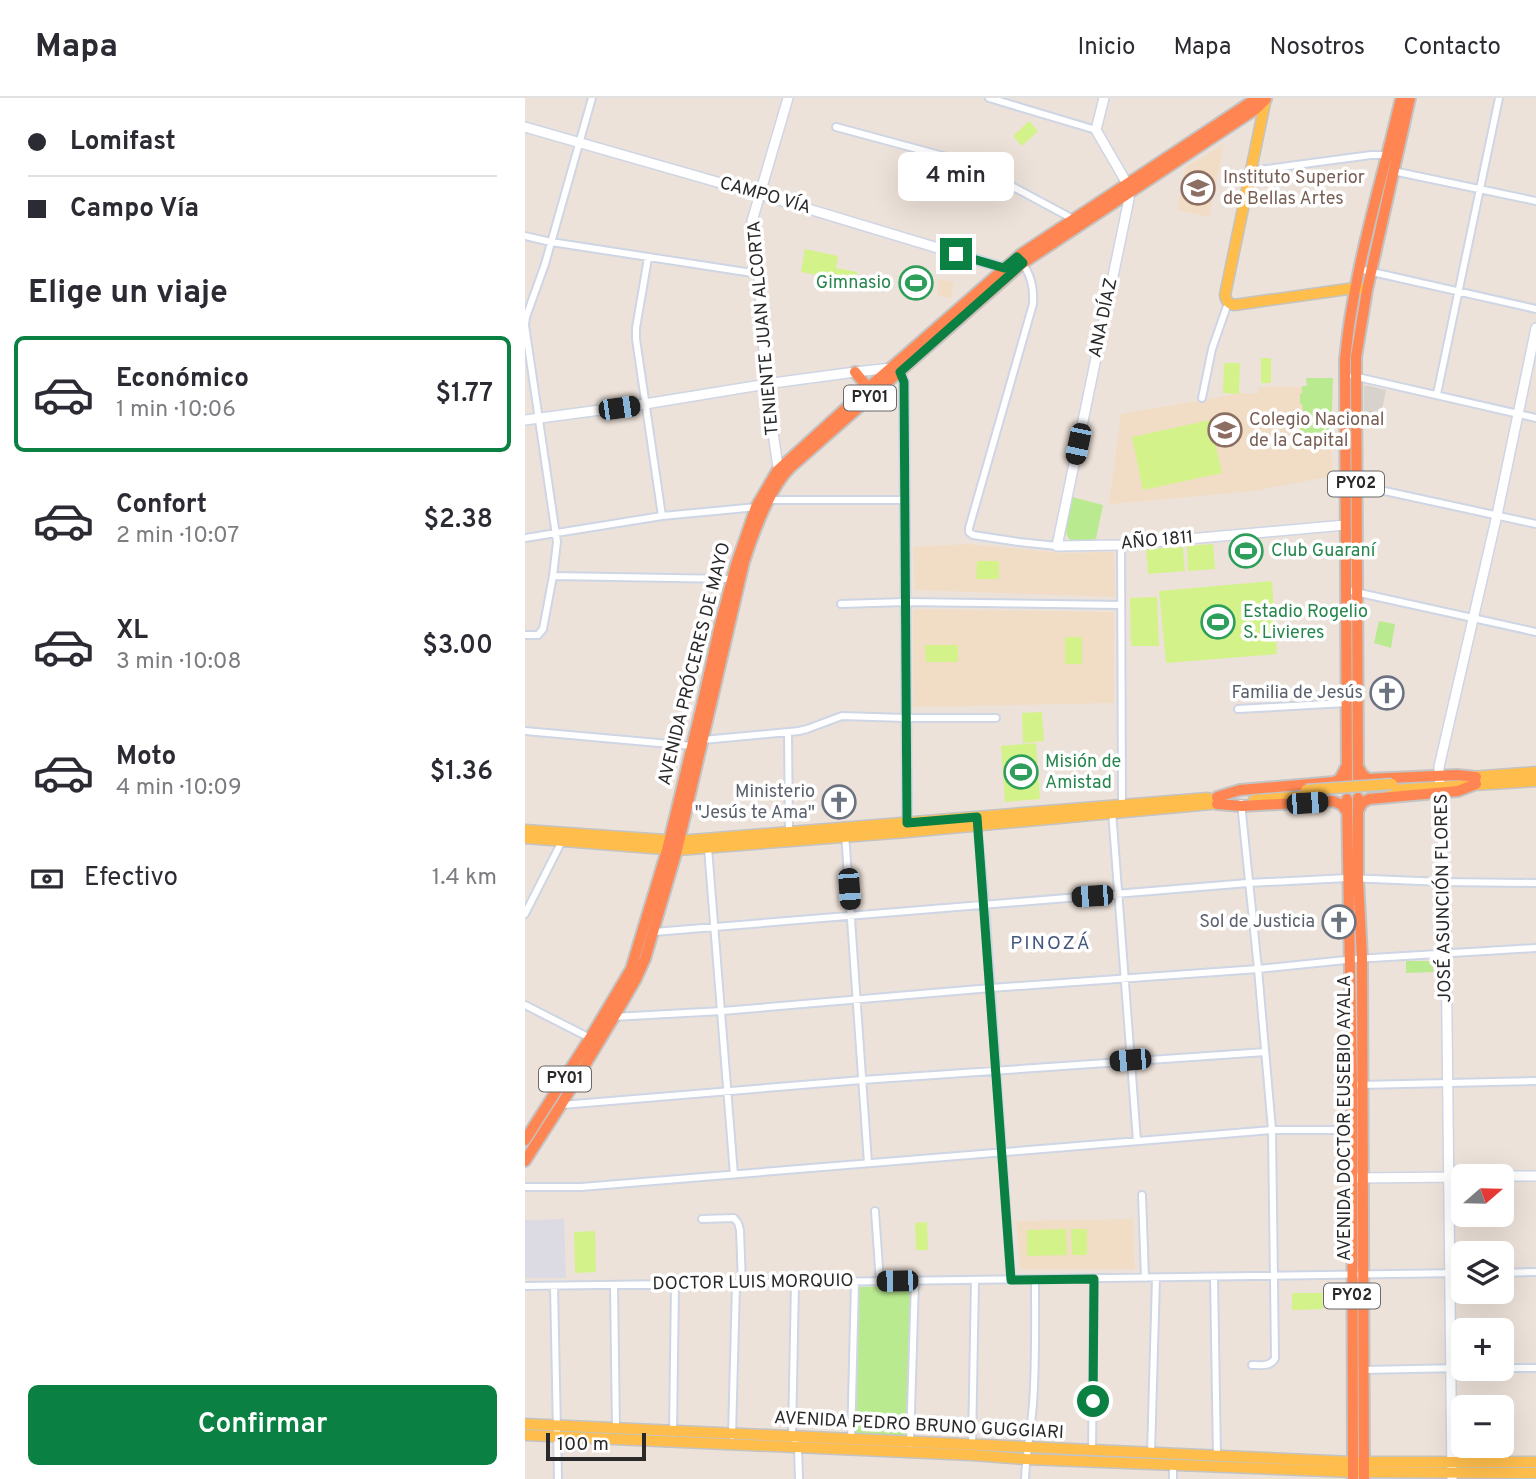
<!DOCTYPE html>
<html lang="es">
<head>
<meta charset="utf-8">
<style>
  body { margin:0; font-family:Overpass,sans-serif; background:#f7f7f7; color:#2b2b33; height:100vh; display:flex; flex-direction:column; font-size:26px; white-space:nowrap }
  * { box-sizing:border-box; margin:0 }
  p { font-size:23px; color:#7c7c81 }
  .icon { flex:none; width:38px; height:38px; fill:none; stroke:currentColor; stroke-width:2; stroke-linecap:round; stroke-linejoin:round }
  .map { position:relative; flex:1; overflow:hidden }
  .details { display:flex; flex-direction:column; background:#fff; width:525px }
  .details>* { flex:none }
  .hud { display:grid; align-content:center; height:154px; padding:0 28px; background:#fff }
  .needle { width:46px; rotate:70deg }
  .controls { position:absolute; left:926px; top:1066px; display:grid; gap:14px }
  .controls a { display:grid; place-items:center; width:63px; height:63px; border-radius:10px; background:#fff; box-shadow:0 7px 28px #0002; font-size:35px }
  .scale { position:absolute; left:21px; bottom:18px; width:100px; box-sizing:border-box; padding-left:7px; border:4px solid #292929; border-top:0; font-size:19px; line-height:24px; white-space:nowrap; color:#292929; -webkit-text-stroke:5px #fff; paint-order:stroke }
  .end { position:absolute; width:32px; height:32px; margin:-16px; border:9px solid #0b8043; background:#fff; box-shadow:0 0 0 4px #fff }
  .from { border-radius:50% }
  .bubble { position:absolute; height:49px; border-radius:10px; background:#fff; box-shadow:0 7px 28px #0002; font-size:23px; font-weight:600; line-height:49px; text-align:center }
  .car { position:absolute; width:21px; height:42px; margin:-21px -10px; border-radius:9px; box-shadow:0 0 5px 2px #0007; background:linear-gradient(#222 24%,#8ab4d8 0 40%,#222 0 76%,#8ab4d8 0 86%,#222 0) }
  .hud b { display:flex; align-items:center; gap:24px; height:66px; font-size:26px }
  .hud b+b { border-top:2px solid #e1e1e2 }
  .hud i { width:18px; height:18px; background:#2b2b33 }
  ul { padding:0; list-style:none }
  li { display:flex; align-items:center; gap:21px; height:116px; margin:0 14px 10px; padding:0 14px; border:4px solid transparent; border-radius:10px }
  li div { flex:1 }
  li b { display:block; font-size:26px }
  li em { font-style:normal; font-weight:600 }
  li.selected { border-color:#0b8043 }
  li>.icon { width:63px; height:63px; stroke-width:1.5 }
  h2 { padding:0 28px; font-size:32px; line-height:84px }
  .pay { display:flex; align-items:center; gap:18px; height:77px; padding:0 28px; font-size:26px }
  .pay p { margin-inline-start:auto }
  .action { display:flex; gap:14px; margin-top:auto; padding:14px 28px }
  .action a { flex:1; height:80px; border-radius:10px; background:#0b8043; color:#fff; font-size:28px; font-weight:600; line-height:80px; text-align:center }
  header { display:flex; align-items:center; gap:42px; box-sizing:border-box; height:98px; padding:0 35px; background:#fff; border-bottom:2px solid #e1e1e2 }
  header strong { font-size:33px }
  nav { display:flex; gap:38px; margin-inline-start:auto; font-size:24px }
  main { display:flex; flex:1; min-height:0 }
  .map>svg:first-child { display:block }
</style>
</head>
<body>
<header>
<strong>Mapa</strong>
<nav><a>Inicio</a><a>Mapa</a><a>Nosotros</a><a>Contacto</a></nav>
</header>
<main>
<section class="details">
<div class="hud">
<b><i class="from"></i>Lomifast</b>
<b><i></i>Campo Vía</b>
</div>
<h2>Elige un viaje</h2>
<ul>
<li class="selected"><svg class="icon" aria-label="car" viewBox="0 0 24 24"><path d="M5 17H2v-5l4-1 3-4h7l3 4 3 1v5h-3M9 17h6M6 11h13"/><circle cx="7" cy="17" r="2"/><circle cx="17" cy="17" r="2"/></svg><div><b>Económico</b><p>1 min · 10:06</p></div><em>$1.77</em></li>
<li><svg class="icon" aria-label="car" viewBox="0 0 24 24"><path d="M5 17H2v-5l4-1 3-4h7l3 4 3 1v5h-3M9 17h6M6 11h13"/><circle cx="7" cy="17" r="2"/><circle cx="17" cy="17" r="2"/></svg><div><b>Confort</b><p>2 min · 10:07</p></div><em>$2.38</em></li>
<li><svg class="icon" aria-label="car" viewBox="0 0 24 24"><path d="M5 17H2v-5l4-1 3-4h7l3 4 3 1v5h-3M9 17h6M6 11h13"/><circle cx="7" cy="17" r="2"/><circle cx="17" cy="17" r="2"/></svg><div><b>XL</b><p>3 min · 10:08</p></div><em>$3.00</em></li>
<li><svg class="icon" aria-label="car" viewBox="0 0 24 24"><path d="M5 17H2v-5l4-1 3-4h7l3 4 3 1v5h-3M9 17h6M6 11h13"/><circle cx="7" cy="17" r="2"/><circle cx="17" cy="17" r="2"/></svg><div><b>Moto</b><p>4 min · 10:09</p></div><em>$1.36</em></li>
</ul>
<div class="pay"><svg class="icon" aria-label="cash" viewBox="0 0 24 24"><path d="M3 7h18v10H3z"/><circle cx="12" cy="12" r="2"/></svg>Efectivo<p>1.4 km</p></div>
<div class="action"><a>Confirmar</a></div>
</section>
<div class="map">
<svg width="1011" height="1381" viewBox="0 0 1011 1381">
  <rect width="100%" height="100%" fill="#ede2d9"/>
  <path fill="#dcdbe4" d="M39,1121L41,1180H0V1122Z"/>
  <path fill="#f1ddc6" d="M699,46L684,119L652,112L661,69Z
    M414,181L429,184L426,200L412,198Z
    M733,289H807L806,348L807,378L730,393L584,406L596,316L716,295L733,296Z
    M441,446L540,455L589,454L590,499L389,492L388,449Z
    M391,511L589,514V605L388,609V513Z
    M608,1121L610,1171H495L491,1123Z"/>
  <path fill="#baea8f" d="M781,280H808L806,348H778V342L775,341V330H777L778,323L782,322V313H778L777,306H775V296L777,295V288H782Z
    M547,399L578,407L571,441C564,442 554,444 548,443C534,439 545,409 547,399Z
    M854,523L870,526L866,550L849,545Z
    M881,863H906L909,874L881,875Z
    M384,1188L387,1192L382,1338L379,1340L332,1337L331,1335L333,1191L336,1189Z"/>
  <path fill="#d4f28a" d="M504,23L513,33L497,48L488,38Z
    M280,151L313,158L311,170L332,174L330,184L276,174Z
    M736,260H746V285H736Z
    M699,265H715L714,296L698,295Z
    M685,322L697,375L618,392L607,339Z
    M688,446L690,471L663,473L662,448Z
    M658,449L660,473L623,476L621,451Z
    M452,463H474V481H451Z
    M747,483L752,556L641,565L634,493Z
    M632,499L634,548H606L605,500Z
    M540,539H557V566H540Z
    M400,547H433V564H401Z
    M517,614L519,643L498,645L497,615Z
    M511,645L515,701L480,704L476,648Z
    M402,1124L403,1152H391L390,1125Z
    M541,1131L542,1157L502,1158V1132Z
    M546,1131H562V1157H547Z
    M70,1133L71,1174L50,1175L49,1134Z
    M767,1195H797L798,1211L767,1212Z"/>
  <path fill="#d8d2cc" d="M840,287L861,292L854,326L839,324V289Z"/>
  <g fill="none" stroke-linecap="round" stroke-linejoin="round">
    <defs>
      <path id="street" d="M464,0L571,32
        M311,29L433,62L453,70L548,121
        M726,73L846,57H864
        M868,73L1011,103
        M0,138L26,144L234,176
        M123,160L111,230V241L137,418
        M496,163C506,177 509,189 508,206L444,430V434L448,437L494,444L532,448
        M834,171L1011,211
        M828,278L1011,320
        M912,296L974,0
        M677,300L687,251L703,205
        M832,387L1011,426
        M244,402H379
        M0,440L137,418L232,409
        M596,447L597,710
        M28,478L207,481
        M821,492L1011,534
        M316,506L380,504L596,507
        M0,537H13L18,531L28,478L32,444L0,227L1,219L20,166L67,0
        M713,611L822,605
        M0,633L167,648
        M263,634L264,735
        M178,642L274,633L282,631L317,618L380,620H471
        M716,705L733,871L747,1032L750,1260C746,1269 736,1267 727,1267
        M587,713L612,1043
        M452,724L460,807L486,1182
        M320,735L343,1065
        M183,750L209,1077
        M0,816L38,741
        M129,834L723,785L823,780L918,784L1011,785
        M0,907L67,941
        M88,919L197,913L466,890L733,871L831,861L1011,850
        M834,987L1011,983
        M37,1007L337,982L740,954
        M0,1089H56L747,1032H826
        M617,1097L620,1180
        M350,1113L355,1184
        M177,1121L209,1120L213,1125L215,1132L217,1186
        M976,1175L1011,1174
        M689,1179L692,1359
        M270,1185L267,1338L273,1349L274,1381
        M89,1187L91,1332
        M0,1188L938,1175
        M29,1188L33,1381
        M976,1270H1011
        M837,1272L938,1270
        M148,1335L150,1186
        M207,1338L211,1186
        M326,1343L330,1184
        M385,1346L390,1183
        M447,1348L450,1182
        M567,1354L569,1181
        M626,1356L631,1180
        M500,1381C501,1356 506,1331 508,1306C511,1264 510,1223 510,1181
        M648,1381V1365"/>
      <path id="secondary" d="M579,0L571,32L604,89V101L532,448L596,447L820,427
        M0,29L234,96L479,170
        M0,322L120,306L248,285L330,274L367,270L375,274L379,284L382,725
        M254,376L241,286L234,176L227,123L263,0
        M976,1078H1011
        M832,1080L938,1079
        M927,1381L921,832L914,669L972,417L1011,230"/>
      <path id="primary" d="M741,0L700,197C701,203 703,205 709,207L830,190L838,191
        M945,679L1011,674
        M867,692L1011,683
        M729,702L782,698
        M0,732L154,743L683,700
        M0,740L152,752L382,734L697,705
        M0,1326L828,1364H1011
        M0,1337L447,1357L501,1361L828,1374L1011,1375"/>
      <path id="highway" d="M330,274L343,290
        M834,670L837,676L843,681L932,677L951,679
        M833,684L831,259L842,192L885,0
        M822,685L820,262C828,173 856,87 876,0
        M692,699L715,692L809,684L815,681L821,669
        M833,700V781L837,860L839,1381
        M822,701L827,987L828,1381
        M692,706L717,708L808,703L817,707L822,714
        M833,713L837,705L844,701L933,693L951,686
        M0,1042L65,940L106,871L142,752L179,599L195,527L211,467L231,409L252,373L343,290L496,156L732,0
        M0,1063L36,1007L89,919L111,881L120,861L152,752L219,464C228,436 245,389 266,369L498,165L731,11L741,1"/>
    </defs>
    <use href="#street" stroke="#ced5e4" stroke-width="10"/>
    <use href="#secondary" stroke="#ced5e4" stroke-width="12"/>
    <use href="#primary" stroke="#c3c3c3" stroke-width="13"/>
    <use href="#highway" stroke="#c3c3c3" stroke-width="14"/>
    <use href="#street" stroke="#fff" stroke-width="6"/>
    <use href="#secondary" stroke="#fff" stroke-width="9"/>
    <use href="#primary" stroke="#ffbe4c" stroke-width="10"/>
    <use href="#highway" stroke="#ff8652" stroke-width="10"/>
    <defs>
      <path id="primary-bridge" d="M781,692L867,686"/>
    </defs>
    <use href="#primary-bridge" stroke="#c3c3c3" stroke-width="13" stroke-linecap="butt"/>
    <use href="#primary-bridge" stroke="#ffbe4c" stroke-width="10"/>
  </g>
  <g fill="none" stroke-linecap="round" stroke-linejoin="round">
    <path stroke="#0b8043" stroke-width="9" d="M431,156L479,170L492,159L498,165L375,274L379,284L382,725L452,719L486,1182L569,1181L568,1303"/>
  </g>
  <defs>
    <symbol id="university-ring" viewBox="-11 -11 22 22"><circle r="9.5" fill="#fff" stroke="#8d6e63" stroke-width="1.5"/><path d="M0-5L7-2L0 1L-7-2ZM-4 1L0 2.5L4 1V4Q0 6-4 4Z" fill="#8d6e63"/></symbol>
    <symbol id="stadium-ring" viewBox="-11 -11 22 22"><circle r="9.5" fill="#fff" stroke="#2e9e5b" stroke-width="1.5"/><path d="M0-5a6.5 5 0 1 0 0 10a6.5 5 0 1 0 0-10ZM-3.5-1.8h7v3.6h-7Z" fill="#2e9e5b"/></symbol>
    <symbol id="school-ring" viewBox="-11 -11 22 22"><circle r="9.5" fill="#fff" stroke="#8d6e63" stroke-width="1.5"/><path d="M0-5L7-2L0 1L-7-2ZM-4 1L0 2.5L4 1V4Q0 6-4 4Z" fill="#8d6e63"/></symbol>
    <symbol id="church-ring" viewBox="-11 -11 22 22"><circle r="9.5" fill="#fff" stroke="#6b7280" stroke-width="1.5"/><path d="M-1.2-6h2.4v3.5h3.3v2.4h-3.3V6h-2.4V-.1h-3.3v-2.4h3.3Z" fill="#6b7280"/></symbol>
  </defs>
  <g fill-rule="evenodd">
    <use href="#university-ring" x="654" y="71" width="38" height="38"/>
    <use href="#stadium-ring" x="372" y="166" width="38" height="38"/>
    <use href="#school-ring" x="681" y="313" width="38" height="38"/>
    <use href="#stadium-ring" x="702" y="434" width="38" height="38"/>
    <use href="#stadium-ring" x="674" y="505" width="38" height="38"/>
    <use href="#church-ring" x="843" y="576" width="38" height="38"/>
    <use href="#stadium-ring" x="477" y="655" width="38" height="38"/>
    <use href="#church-ring" x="295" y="685" width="38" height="38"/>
    <use href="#church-ring" x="795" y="805" width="38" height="38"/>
  </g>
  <g text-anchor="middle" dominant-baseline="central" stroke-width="7" stroke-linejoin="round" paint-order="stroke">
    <g fill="#fff" stroke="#696969" stroke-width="2">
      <rect x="319" y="287.5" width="52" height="25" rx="5"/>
      <rect x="803" y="373.5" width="56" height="25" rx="5"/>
      <rect x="14" y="968.5" width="52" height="25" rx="5"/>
      <rect x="799" y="1185.5" width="56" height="25" rx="5"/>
    </g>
    <g font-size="16" font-weight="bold" fill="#292929">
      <text x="345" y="300">PY01</text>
      <text x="831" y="386">PY02</text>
      <text x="40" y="981">PY01</text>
      <text x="827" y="1198">PY02</text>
    </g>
    <g font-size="18" fill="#785e54" stroke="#fff" text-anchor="start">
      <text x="698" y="80">Instituto Superior<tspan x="698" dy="21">de Bellas Artes</tspan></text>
      <text x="724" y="322">Colegio Nacional<tspan x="724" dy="21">de la Capital</tspan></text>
    </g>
    <g font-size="18" fill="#292929" stroke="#fff">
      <text transform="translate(240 98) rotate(16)">CAMPO VÍA</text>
      <text transform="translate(579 220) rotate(-78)">ANA DÍAZ</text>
      <text transform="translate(239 230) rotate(-95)">TENIENTE JUAN ALCORTA</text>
      <text transform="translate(632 443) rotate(-5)">AÑO 1811</text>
      <text transform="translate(170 566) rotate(-76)">AVENIDA PRÓCERES DE MAYO</text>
      <text transform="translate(919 800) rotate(-91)">JOSÉ ASUNCIÓN FLORES</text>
      <text transform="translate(820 1020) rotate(-90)">AVENIDA DOCTOR EUSEBIO AYALA</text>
      <text transform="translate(228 1185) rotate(-1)">DOCTOR LUIS MORQUIO</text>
      <text transform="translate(394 1328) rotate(3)">AVENIDA PEDRO BRUNO GUGGIARI</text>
    </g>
    <g font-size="18" fill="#27864d" stroke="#fff" text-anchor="start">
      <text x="366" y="185" text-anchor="end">Gimnasio</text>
      <text x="746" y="453">Club Guaraní</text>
      <text x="718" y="514">Estadio Rogelio<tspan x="718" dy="21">S. Livieres</tspan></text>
      <text x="520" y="664">Misión de<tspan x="520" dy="21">Amistad</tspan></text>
    </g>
    <g font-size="18" fill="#5b616d" stroke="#fff" text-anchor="end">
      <text x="838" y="595">Familia de Jesús</text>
      <text x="290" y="694">Ministerio<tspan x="290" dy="21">"Jesús te Ama"</tspan></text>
      <text x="790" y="824">Sol de Justicia</text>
    </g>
    <g font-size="19" letter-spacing="2" fill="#45577e" stroke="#fff">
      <text x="526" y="846">PINOZÁ</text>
    </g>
  </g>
</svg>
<div class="controls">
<a><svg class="needle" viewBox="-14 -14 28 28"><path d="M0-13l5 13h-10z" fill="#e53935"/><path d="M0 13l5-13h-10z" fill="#7c7c81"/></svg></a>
<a><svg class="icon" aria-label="layers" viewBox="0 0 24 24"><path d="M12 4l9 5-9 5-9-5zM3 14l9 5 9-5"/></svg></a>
<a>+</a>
<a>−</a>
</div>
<div class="scale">100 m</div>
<i class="end from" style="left:568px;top:1303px"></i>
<i class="end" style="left:431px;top:156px"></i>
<div class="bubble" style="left:373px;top:54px;width:116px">4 min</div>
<i class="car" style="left:94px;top:310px;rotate:82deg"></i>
<i class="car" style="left:553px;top:346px;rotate:192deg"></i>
<i class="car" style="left:782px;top:705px;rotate:86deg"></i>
<i class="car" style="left:324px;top:791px;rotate:176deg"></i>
<i class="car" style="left:567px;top:798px;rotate:266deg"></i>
<i class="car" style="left:605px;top:962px;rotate:265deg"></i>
<i class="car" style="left:372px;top:1183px;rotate:269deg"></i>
</div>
</main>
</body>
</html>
